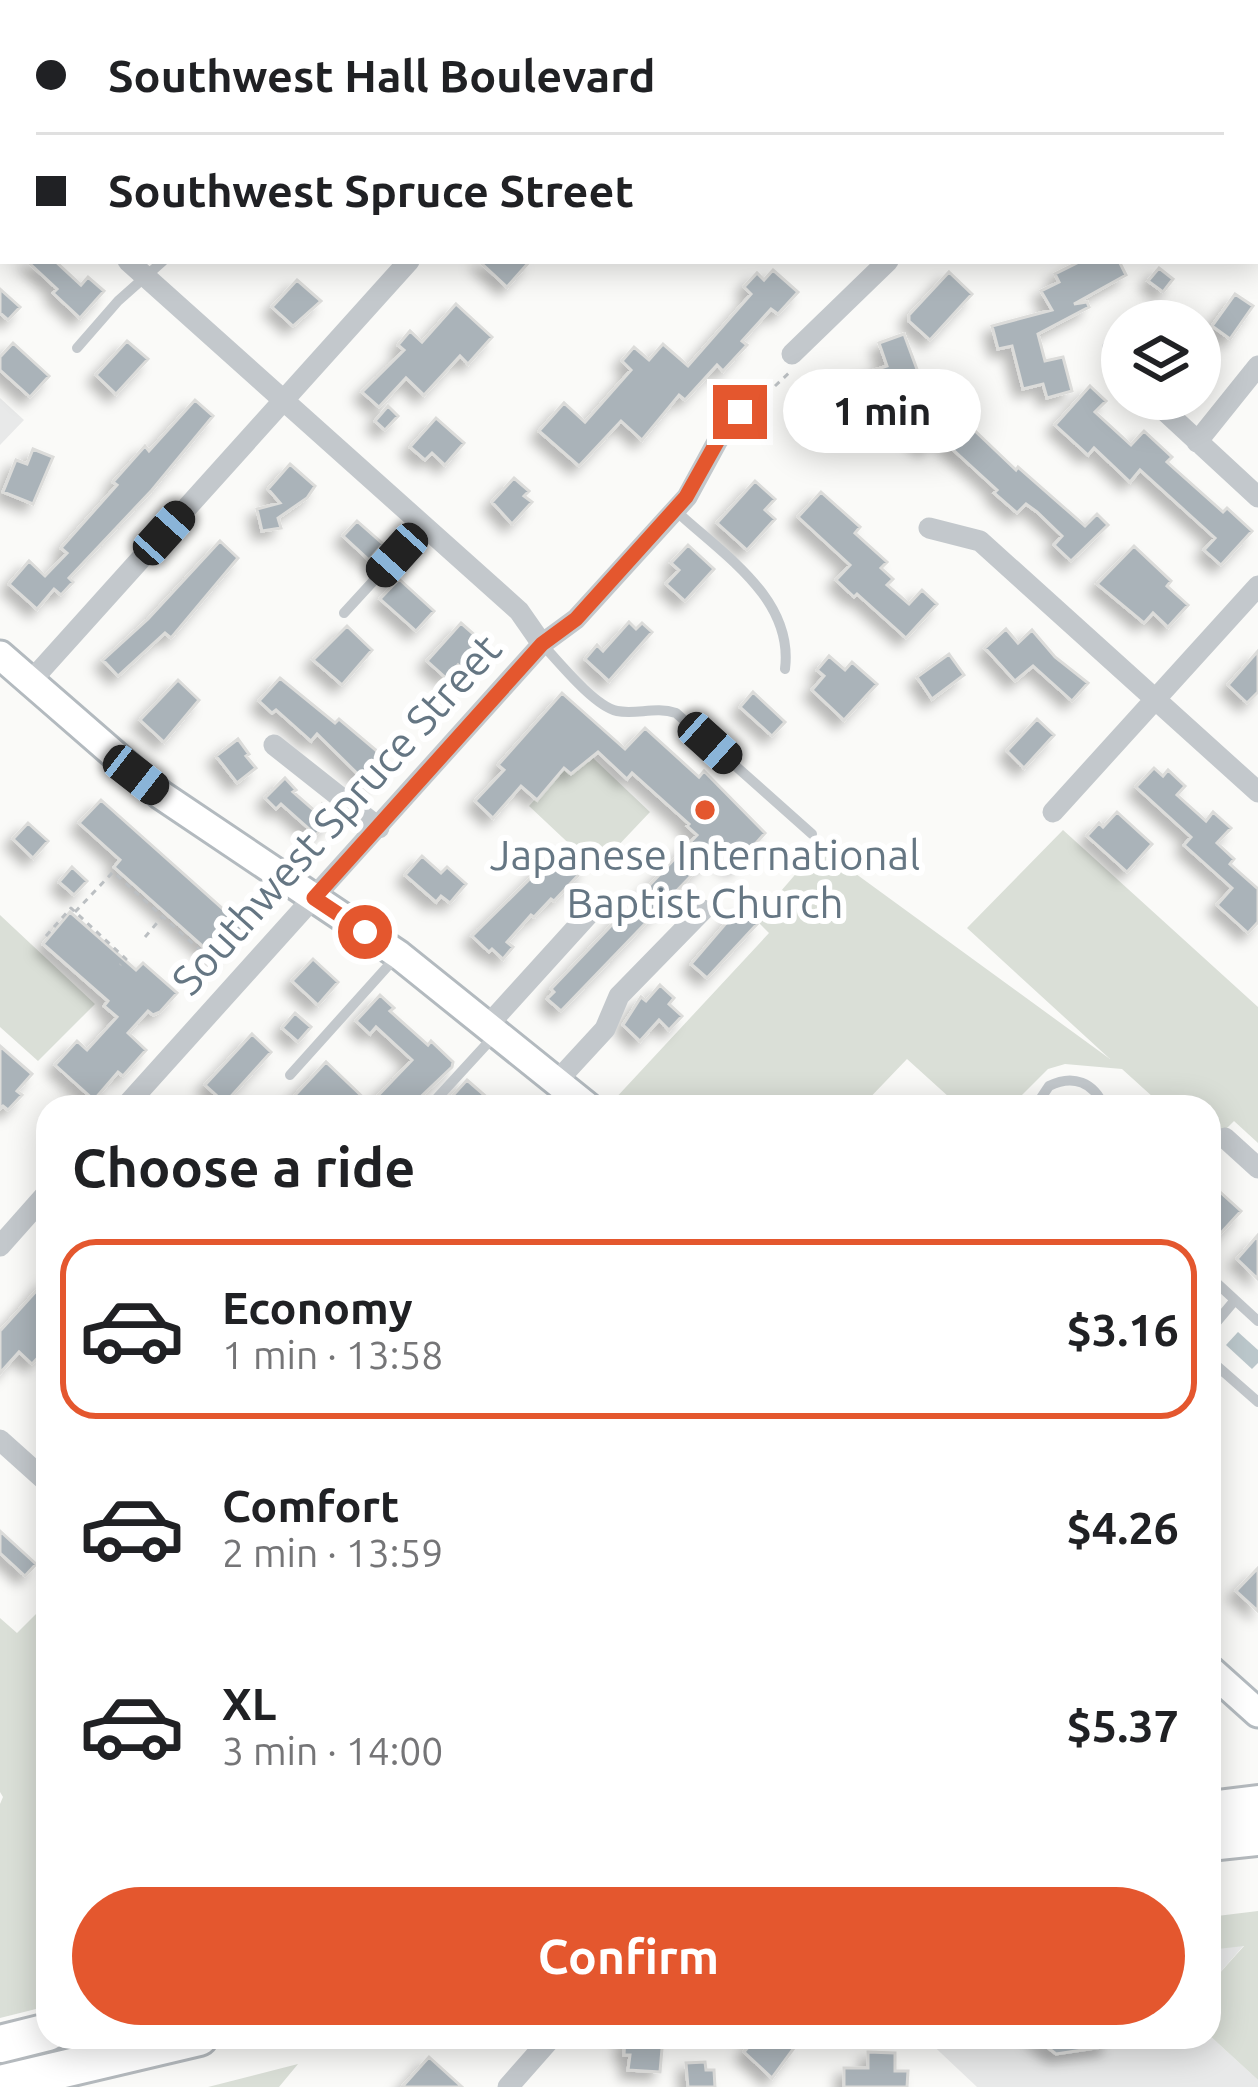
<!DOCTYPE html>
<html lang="en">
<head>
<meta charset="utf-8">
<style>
  body { margin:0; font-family:Ubuntu,sans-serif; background:#f6f6f6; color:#202124; height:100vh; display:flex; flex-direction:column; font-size:45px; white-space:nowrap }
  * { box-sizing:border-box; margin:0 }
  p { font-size:39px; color:#757577 }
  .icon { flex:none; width:66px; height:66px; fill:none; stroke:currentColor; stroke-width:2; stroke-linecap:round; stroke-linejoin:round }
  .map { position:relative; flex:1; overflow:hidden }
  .drawer { position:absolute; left:36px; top:1095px; width:1185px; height:954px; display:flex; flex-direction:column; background:#fff; border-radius:36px; box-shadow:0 6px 30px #0003 }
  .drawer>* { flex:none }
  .banner { position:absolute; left:0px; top:0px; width:1260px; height:264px; box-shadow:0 6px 30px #0003; display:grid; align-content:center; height:264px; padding:0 36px; background:#fff }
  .tools { position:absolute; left:1101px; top:300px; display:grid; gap:24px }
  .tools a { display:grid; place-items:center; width:120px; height:120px; border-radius:50%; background:#fff; box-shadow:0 6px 30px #0003; font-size:60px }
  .end { position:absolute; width:54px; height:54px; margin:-27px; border:15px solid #e4572e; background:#fff; box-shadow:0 0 0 6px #fff }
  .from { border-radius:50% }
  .bubble { position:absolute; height:84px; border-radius:42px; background:#fff; box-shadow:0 6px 30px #0003; font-size:39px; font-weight:700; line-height:84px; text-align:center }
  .car { position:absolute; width:36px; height:72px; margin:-36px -18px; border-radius:15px; box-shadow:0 0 9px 3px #0007; background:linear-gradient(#222 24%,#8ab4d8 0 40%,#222 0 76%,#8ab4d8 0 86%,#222 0) }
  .banner b { display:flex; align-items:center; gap:42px; height:114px; font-size:45px }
  .banner b+b { border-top:3px solid #e0e0e0 }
  .banner i { width:30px; height:30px; background:#202124 }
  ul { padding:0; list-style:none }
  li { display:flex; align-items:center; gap:36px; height:180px; margin:0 24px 18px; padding:0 12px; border:6px solid transparent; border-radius:36px }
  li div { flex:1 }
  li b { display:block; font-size:45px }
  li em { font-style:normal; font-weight:700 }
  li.current { border-color:#e4572e }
  li>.icon { width:108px; height:108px; stroke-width:1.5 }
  h2 { padding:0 36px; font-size:54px; line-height:144px }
  .action { display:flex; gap:24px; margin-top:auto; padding:24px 36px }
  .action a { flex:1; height:138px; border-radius:72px; background:#e4572e; color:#fff; font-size:48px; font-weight:700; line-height:138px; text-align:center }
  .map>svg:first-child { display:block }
</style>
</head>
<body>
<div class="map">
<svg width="1258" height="2087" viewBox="0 0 1258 2087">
  <defs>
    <filter id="shadow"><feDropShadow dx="-8" dy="8" stdDeviation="6" flood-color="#0004"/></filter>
  </defs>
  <rect width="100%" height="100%" fill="#fafaf8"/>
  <path fill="#e8e9e9" d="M0,398L24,420L0,445Z
    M1245,1944L1209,1985V1950Z
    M1209,2035L1258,2080V2087H977L924,2037Z"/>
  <path fill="#dadfd7" d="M593,758L650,812L596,869L529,806L564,768L571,774L585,759L589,762Z
    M1063,830L1258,1007V1143L1234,1121L1209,1146V1107H1164L1122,1069L1065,1064L1048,1069L1010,1107H960L907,1059L861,1107H620L613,1101L769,933L756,920L819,847L1110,1059L967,928Z
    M0,915L95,1004L38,1061L0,1027Z
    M48,1602V2006L0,2018V1804L3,1797L0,1792V1618L17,1633Z
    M1258,1911V2080L1209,2035V1985L1244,1946L1209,1950V1917Z
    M298,2064L279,2087H208Z"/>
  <path fill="#bbc7cb" d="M1238,1332L1258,1350V1363L1252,1369L1226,1345Z"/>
  <path fill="#aab3b9" stroke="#dcdcda" stroke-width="3" filter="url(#shadow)" d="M27,261H55L81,285L88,277L104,291L80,318L53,293L57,289Z
    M479,261H530L507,287Z
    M1081,261H1119L1126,275L1074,304L1087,302L1089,307L1038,334L1045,361L1063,357L1072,391L1047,398L1043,384L1023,389L1012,346L998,349L992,326L1052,310L1041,291L1059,282L1055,274Z
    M1159,268L1173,279L1163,292L1148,281Z
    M773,270L798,292L778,314L771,309L742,341L747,345L723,371L717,365L685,400L679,395L642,440L621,421L579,466L539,431L564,403L585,422L631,370L622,361L634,347L649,360L663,344L688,366L751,294L744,287L757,273L764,280Z
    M949,272L972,294L930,340L909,321V315Z
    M297,280L321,301L293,326L272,307Z
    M0,289L20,307L8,320L0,313Z
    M1235,294L1253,306L1230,339L1212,326Z
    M456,304L492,337L468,364L460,356L424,395L406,378L379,407L362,392L404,350L398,345L410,331L422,342Z
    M904,334L922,383L870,400L862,374L887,366L879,343Z
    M127,341L148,359L116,394L96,375Z
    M13,343L49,376L30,397L0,370V357Z
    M928,386L1016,470L1018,467L1085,526L1097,514L1108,525L1071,561L1054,545L1062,536L1037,512L1026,504L1017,513L994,493L997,490L938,436L926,448L913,436L920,427L903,412Z
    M1090,386L1106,401L1095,412L1131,445L1144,431L1172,457L1167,462L1223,512L1227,508L1252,531L1221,565L1204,550L1215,538L1140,470L1130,482L1094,448L1088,455L1055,425Z
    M195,400L213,416L152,490L69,578L73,582L61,595L54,589L37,609L9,584L29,561L45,576L67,553L61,548L117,485L113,482L145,446L149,451Z
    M388,406L398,416L385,430L375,421Z
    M436,418L464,443L445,465L432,453L425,460L410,447Z
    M33,449L53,457L33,504L3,492L16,460L27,464Z
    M290,464L315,486L307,498L278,518L281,528L262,531L257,509L280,503L268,489Z
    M514,478L529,491L524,496L532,502L512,524L492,502Z
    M755,481L775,499L765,510L775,519L747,550L717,523Z
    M821,492L860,527L855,533L887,562L881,568L893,579L887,585L909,604L922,590L937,604L906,638L857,594L854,597L836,580L850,565L798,517Z
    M357,521L383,544L369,560L343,536Z
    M220,541L238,558L171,638L165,633L118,676L103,660L148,619Z
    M688,545L714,569L685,601L666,584L679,570L671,563Z
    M1134,546L1171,581L1167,586L1188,605L1168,627L1153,613L1144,623L1097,584Z
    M399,579L434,611L416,631L380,599Z
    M629,622L636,629L642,623L652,632L609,681L585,659L597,645L603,651Z
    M461,623L486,645L463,670L458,665L446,678L427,661Z
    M347,626L372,650L342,685L313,660Z
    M1006,629L1018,643L1032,630L1055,657L1088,683L1072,701L1033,666L1015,681L985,648Z
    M1258,651V692L1247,703L1228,685Z
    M949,654L964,675L932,699L917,677Z
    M829,656L845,670L852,662L877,684L844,720L812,690L824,676L817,670Z
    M280,678L335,723L339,719L384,757L373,770L378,774L369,785L317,734L311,741L276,710L272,713L259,701Z
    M178,680L199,700L164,742L140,720Z
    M753,692L785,722L772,736L740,707Z
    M562,693L625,749L645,728L699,777L704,771L765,833L734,868L715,851L561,1011L547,999L554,992L551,989L697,835L687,826L689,824L632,773L627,779L598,752L571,774L564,768L537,800L521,786L493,818L475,801L504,770L498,765Z
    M1037,719L1054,735L1024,768L1007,751Z
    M238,739L249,754L246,756L256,768L237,783L216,756Z
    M1154,768L1163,776L1168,770L1185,786L1177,795L1206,821L1213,812L1231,828L1217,843L1234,859L1230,864L1258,889V922L1248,933L1217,905L1232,888L1184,845L1191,837L1136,787Z
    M285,778L296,790L293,792L316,812L322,804L334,815L316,835L281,804L276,809L265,798Z
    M101,800L243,927L216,958L114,867L120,860L79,823Z
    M1117,812L1152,844L1127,872L1087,836L1099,823L1103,827Z
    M28,823L48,841L33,858L13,839Z
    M563,846L586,867L554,901L551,899L534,917L531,915L507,942L513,947L503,959L492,949L489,952L472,936Z
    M422,856L441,873L447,867L466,884L450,903L441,896L436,902L405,875Z
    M72,867L87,881L74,895L59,882Z
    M739,908L757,924L707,978L691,964Z
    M70,912L136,970L143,963L177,993L160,1012L153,1015L148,1011L128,1033L146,1050L123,1076L118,1072L94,1100L55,1065L77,1041L87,1050L117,1017L104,1006L108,1001L43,944Z
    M313,959L338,982L318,1005L292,981Z
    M660,985L674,998L669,1004L682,1016L669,1030L659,1020L640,1041L623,1025L641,997L646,1001Z
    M380,995L394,1008L390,1011L428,1045L431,1041L453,1062L452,1067L410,1107H284L326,1062L370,1104L412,1060L376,1027L370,1034L356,1021Z
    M295,1013L311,1027L298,1042L282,1028Z
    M252,1034L271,1052L225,1103L205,1085Z
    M0,1046L32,1074L17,1091L22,1095L8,1110L3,1106L0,1109Z
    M467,1080L498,1107H453L447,1102Z
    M1209,1182L1241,1211L1209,1246Z
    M1258,1235V1279L1237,1259Z
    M48,1278V1326L40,1334L48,1347L32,1364L19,1352L0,1373V1331Z
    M0,1531L36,1564L25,1576L0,1553Z
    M1258,1568V1611L1236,1591Z
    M625,2037H663L660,2072L628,2070L630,2055H624Z
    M757,2037H782L794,2048L772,2078L744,2052Z
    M1034,2037H1108L1109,2046L1056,2054Z
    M868,2052L895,2053V2071H908L907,2087H844V2068H868Z
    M429,2057L462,2087H402Z
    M705,2062L706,2070H714L715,2087H688L686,2063Z"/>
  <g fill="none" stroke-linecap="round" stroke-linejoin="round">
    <defs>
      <path id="secondary" d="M0,655L161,795L399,955L588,1107
        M1209,1669L1258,1713"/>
      <path id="motorway" d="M1209,1810L1258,1804
        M1209,1842L1258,1837
        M0,2044L48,2032
        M0,2084L199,2037"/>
    </defs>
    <use href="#secondary" stroke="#b3babf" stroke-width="33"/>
    <use href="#motorway" stroke="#b4b9bd" stroke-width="42"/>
    <path stroke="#bbbfc2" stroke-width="3" stroke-dasharray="6 6" stroke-linecap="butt" d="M775,386L790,372
      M75,912L113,872L212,961L223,964
      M46,936L71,908L126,959L120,965
      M145,937L163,916
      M177,984L192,998"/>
    <path stroke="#c3c8cc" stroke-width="10" d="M77,348L118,301L163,261
      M675,510C722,554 794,598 785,669
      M344,613L423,527
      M542,644C558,661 594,706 617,711C637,715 655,706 676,713L812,834
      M290,1075L396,957
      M429,1107L496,1034
      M1035,1107L1049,1086C1073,1074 1094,1082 1104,1107
      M1209,1276L1258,1321
      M1209,1331L1235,1300
      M1209,1359L1258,1402"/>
    <path stroke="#c3c8cc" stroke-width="21" d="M657,0L660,3
      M1126,3L1129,0
      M0,145L3,148
      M128,261L519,611L542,644
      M1113,347L1122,364
      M792,354L888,261
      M1152,399L1258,497
      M1197,442L1258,366
      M929,528L980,541L1258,792
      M30,682L409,261
      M274,745L379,828
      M1053,812L1258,586
      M489,1024L597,905
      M558,1080L605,1029L619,996L703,910
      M125,1107L542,644L576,619L687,497L718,440L756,391
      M1225,1138L1258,1168
      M0,1246L48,1192
      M0,1440L48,1483
      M508,2087L552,2037"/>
    <path stroke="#c3c8cc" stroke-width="24" d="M161,3L164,0
      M0,182L3,179"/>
    <use href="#secondary" stroke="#fff" stroke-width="27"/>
    <use href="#motorway" stroke="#fff" stroke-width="36"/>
  </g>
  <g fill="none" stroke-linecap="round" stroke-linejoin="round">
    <path stroke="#e4572e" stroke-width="15" d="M365,932L314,898L542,644L576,619L686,497L718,440L740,412"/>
  </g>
  <circle fill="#e4572e" stroke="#fff" stroke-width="4.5" cx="705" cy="810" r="12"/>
  <g text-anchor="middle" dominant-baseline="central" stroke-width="12" stroke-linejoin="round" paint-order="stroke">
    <g font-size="42" fill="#657683" stroke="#fff">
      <text transform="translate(336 814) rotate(-48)">Southwest Spruce Street</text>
    </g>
    <g font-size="42" fill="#657683" stroke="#fff">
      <text x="705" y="854">Japanese International<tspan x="705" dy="48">Baptist Church</tspan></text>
    </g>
  </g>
</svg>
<div class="tools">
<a><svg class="icon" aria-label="layers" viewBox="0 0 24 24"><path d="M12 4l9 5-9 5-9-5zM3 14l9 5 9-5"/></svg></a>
</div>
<i class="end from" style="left:365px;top:932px"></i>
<i class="end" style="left:740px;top:412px"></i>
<div class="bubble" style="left:783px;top:369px;width:198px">1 min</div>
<i class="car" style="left:164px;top:533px;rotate:42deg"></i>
<i class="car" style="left:397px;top:555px;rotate:222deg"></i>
<i class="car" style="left:710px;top:743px;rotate:132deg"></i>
<i class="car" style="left:136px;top:775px;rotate:128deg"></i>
<div class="banner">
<b><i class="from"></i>Southwest Hall Boulevard</b>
<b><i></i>Southwest Spruce Street</b>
</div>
<section class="drawer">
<h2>Choose a ride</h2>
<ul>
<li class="current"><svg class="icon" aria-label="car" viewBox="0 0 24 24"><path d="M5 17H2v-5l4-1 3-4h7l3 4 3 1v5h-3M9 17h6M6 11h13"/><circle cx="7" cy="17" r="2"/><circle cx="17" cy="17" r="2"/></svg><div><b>Economy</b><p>1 min · 13:58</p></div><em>$3.16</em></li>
<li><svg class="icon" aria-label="car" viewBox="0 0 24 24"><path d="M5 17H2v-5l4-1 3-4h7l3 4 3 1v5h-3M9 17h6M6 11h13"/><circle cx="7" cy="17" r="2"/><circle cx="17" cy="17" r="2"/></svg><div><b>Comfort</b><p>2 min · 13:59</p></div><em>$4.26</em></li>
<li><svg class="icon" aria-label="car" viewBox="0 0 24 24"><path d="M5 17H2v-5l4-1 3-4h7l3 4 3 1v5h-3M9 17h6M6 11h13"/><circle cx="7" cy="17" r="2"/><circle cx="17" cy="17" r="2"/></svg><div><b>XL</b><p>3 min · 14:00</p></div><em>$5.37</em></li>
</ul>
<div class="action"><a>Confirm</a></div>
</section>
</div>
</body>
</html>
